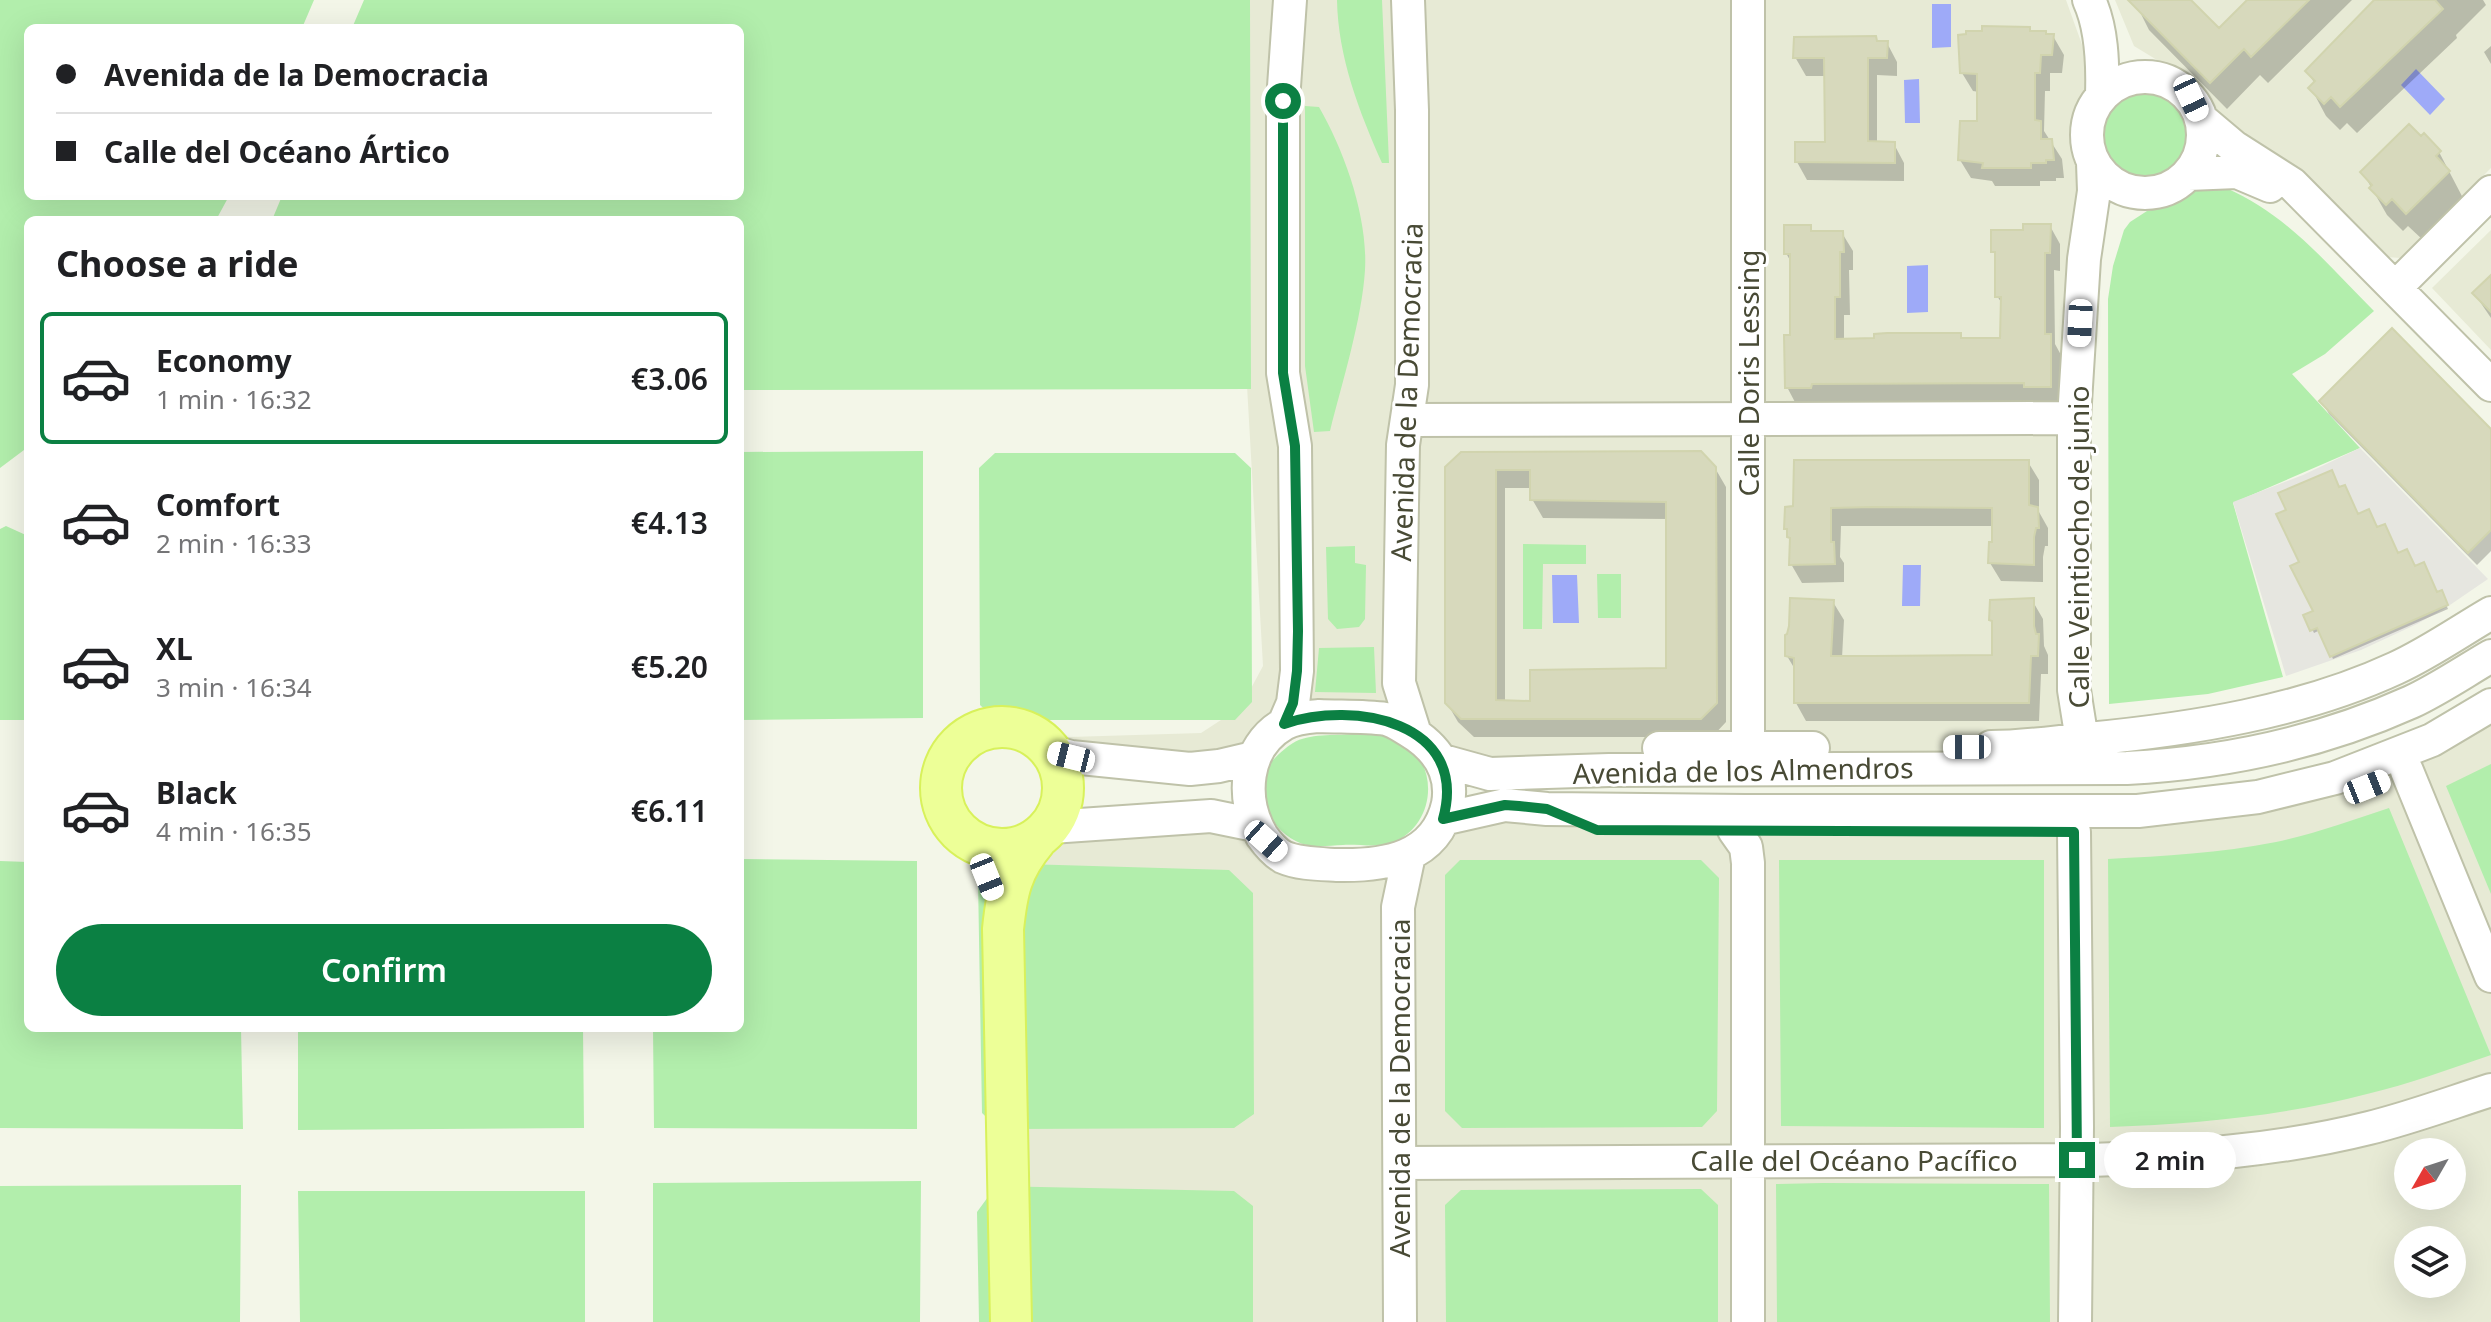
<!DOCTYPE html>
<html lang="en">
<head>
<meta charset="utf-8">
<style>
  body { margin:0; font-family:"Noto Sans",sans-serif; background:#f6f6f6; color:#202124; height:100vh; display:flex; flex-direction:column; font-size:30px; white-space:nowrap }
  * { box-sizing:border-box; margin:0 }
  p { font-size:26px; color:#757577 }
  .icon { flex:none; width:44px; height:44px; fill:none; stroke:currentColor; stroke-width:2; stroke-linecap:round; stroke-linejoin:round }
  .map { position:relative; flex:1; overflow:hidden }
  .details { position:absolute; left:24px; top:216px; width:720px; height:816px; display:flex; flex-direction:column; background:#fff; border-radius:12px; box-shadow:0 8px 32px #0002 }
  .details>* { flex:none }
  .top-card { position:absolute; left:24px; top:24px; width:720px; height:176px; border-radius:12px; box-shadow:0 8px 32px #0002; display:grid; align-content:center; height:176px; padding:0 32px; background:#fff }
  .needle { width:52px; rotate:231deg }
  .fabs { position:absolute; left:2394px; top:1138px; display:grid; gap:16px }
  .fabs a { display:grid; place-items:center; width:72px; height:72px; border-radius:50%; background:#fff; box-shadow:0 8px 32px #0002; font-size:40px }
  .end { position:absolute; width:36px; height:36px; margin:-18px; border:10px solid #0b8043; background:#fff; box-shadow:0 0 0 4px #fff }
  .from { border-radius:50% }
  .bubble { position:absolute; height:56px; border-radius:28px; background:#fff; box-shadow:0 8px 32px #0002; font-size:26px; font-weight:600; line-height:56px; text-align:center }
  .car { position:absolute; width:24px; height:48px; margin:-24px -12px; border-radius:10px; box-shadow:0 0 6px 2px #0007; background:linear-gradient(#fff 24%,#345 0 40%,#fff 0 76%,#345 0 86%,#fff 0) }
  .top-card b { display:flex; align-items:center; gap:28px; height:76px; font-size:30px }
  .top-card b+b { border-top:2px solid #e0e0e0 }
  .top-card i { width:20px; height:20px; background:#202124 }
  ul { padding:0; list-style:none }
  li { display:flex; align-items:center; gap:24px; height:132px; margin:0 16px 12px; padding:0 16px; border:4px solid transparent; border-radius:12px }
  li div { flex:1 }
  li b { display:block; font-size:30px }
  li em { font-style:normal; font-weight:600 }
  li.on { border-color:#0b8043 }
  li>.icon { width:72px; height:72px; stroke-width:1.5 }
  h2 { padding:0 32px; font-size:36px; line-height:96px }
  .button { display:flex; gap:16px; margin-top:auto; padding:16px 32px }
  .button a { flex:1; height:92px; border-radius:48px; background:#0b8043; color:#fff; font-size:32px; font-weight:600; line-height:92px; text-align:center }
  .map>svg:first-child { display:block }
</style>
</head>
<body>
<div class="map">
<svg width="2491" height="1322" viewBox="0 0 2491 1322">
  <rect width="100%" height="100%" fill="#f3f6e8"/>
  <path fill="#e7ead5" fill-rule="evenodd" d="M1225,0H2066L2094,78L2076,134L2084,179L2082,768L1549,772L1319,716L1253,758L1053,752L1037,738L1201,733L1241,707L1263,666Z
    M2115,0H2491V168L2401,258L2386,257L2226,130L2180,74L2134,46Z
    M2491,230V350L2432,288Z
    M2491,705V1322H1011L1036,840L1211,816L1266,841L1371,866L1443,819L2258,797ZM2408,1152H2452V1196H2408ZM2408,1240H2452V1284H2408Z"/>
  <path fill="#b2eeac" d="M0,0H314L302,28H28V196H229L216,220H28V447L0,468Z
    M364,0H1250L1251,389L740,390V220H272L282,196H740V28H352Z
    M1337,0H1382L1389,163H1382C1359,111 1338,57 1337,0Z
    M2099 135a46 46 0 1 1 92 0a46 46 0 1 1-92 0Z
    M1305,106L1319,107C1345,152 1368,218 1365,270C1362,319 1342,383 1330,431L1314,432L1305,366Z
    M2226,188C2288,215 2327,264 2374,311L2325,354L2292,374L2360,448L2233,503L2283,677L2208,694L2109,704L2108,299L2113,266L2124,230L2130,222L2147,211L2174,204L2196,189Z
    M923,451V718L740,720V452Z
    M995,453H1235L1251,468L1252,702L1235,720H996L980,705L979,468Z
    M6,526L28,536V720H0V529Z
    M1523,544L1586,545V564H1543L1542,629H1523Z
    M1355,546V563L1366,565L1365,619L1359,627L1337,629L1328,619L1326,547Z
    M1597,574H1621V618H1598Z
    M1374,647L1376,693L1315,692L1319,648Z
    M1353,734C1369,735 1393,733 1406,743C1441,771 1433,827 1392,843C1379,848 1358,844 1343,845C1332,845 1318,848 1307,845C1279,839 1259,807 1262,780C1264,766 1282,750 1293,743C1309,733 1334,736 1353,734Z
    M2491,764V894L2446,786Z
    M2389,808L2491,1055C2450,1069 2409,1084 2367,1094C2284,1116 2196,1124 2110,1127L2108,859C2164,856 2220,853 2276,842C2314,834 2352,820 2389,808Z
    M740,859L917,861V1129L654,1128L653,1028H740Z
    M1460,860H1701L1719,878L1717,1111L1702,1127L1462,1128L1445,1111V875Z
    M1779,860H2044V1128L1781,1126Z
    M0,861L28,862V1028H241L243,1129L0,1128Z
    M995,863L1229,870L1253,893L1254,1114L1234,1128L999,1129L982,1113L978,880Z
    M298,1028H583L584,1128L298,1130Z
    M921,1181L920,1322H653V1183Z
    M1823,1183L2049,1184L2050,1322H1777L1776,1184Z
    M241,1185L240,1322H0V1186Z
    M996,1186L1234,1191L1253,1206V1322H979L977,1212Z
    M1701,1189L1718,1205V1322H1446L1445,1205L1461,1190Z
    M298,1191H585V1322H300Z"/>
  <path fill="#e6e6e0" d="M2360,448L2488,579L2447,607L2417,624L2361,650L2286,676L2233,502L2303,475Z"/>
  <path fill="#9eaaf8" d="M1932,4H1951V47L1932,48Z
    M2416,69L2445,99L2430,115L2401,85Z
    M1919,79L1920,123H1905L1904,80Z
    M1928,265V312L1907,313V266Z
    M1903,565H1921L1920,606H1902Z
    M1552,575H1577L1579,623H1553Z"/>
  <path fill="#0003" fill-rule="evenodd" d="M2134,0H2188L2219,30L2250,0H2352L2268,83L2260,75L2227,109L2149,30Z
    M2379,0H2483L2486,5L2456,35L2457,38L2357,133L2347,123L2340,130L2326,116L2311,88L2315,84L2307,71Z
    M2029,29L2031,33L2053,36L2064,55L2062,73H2050V91H2045L2044,131L2062,159L2064,178H2056V181H2040V186H1995L1992,181L1971,178L1960,160L1979,123V92L1973,91L1962,73Z
    M1878,43H1887L1897,62V76L1877,75V144H1894L1904,163V181L1807,180L1797,162L1827,144L1826,76H1806L1795,57Z
    M2491,46V64L2484,52Z
    M2439,152L2464,200L2423,240L2408,226L2403,231L2387,215L2363,173Z
    M2050,226L2060,244V271L2054,270L2055,344L2061,355V405H2037L2035,401L1821,402V406H1797L1787,387L1792,337V264L1786,253L1810,227L1814,233H1842L1853,251V270H1849L1850,315H1844V341L1960,335L1963,340H2002L2003,305L1997,296V257L1993,251L2025,232Z
    M2491,278V318L2474,293Z
    M2321,401L2491,432V551L2477,565L2329,414Z
    M2028,462L2039,480V512L2048,528V546H2045L2043,557V582L2001,581L1990,563L1994,526H1841L1840,557L1844,563V582L1802,583L1791,564L1792,541L1786,528L1787,509Z
    M1447,468H1715L1726,487V722L1712,737H1474L1458,722L1447,703ZM1505,488H1532V499L1543,518L1668,519V670L1532,703L1505,702Z
    M2339,489L2358,517L2377,529L2397,555L2415,568L2437,595L2441,593L2448,609L2333,659L2320,630L2314,633L2306,616L2316,612L2302,563Z
    M2032,600L2043,619L2044,646L2048,655V674H2041L2039,721H1806L1796,703V671L1787,656L1833,602L1844,620L1842,658L1994,657V626L1991,620Z"/>
  <path fill="#d7d9bc" stroke="#d1d4ae" stroke-width="2" fill-rule="evenodd" d="M2128,0H2191L2219,28L2247,0H2309L2251,57L2244,49L2210,83Z
    M2374,0H2435L2443,9L2340,107L2331,97L2324,104L2308,88L2315,81L2305,71Z
    M1982,26L2030,27V31H2046V34H2054L2052,55H2041L2040,73H2035V120L2041,121V139H2052L2054,160H2046V163H2031V168H1982L1983,163L1958,160L1960,121H1977V74L1960,73L1958,35L1966,34V31H1982Z
    M1876,36L1877,41H1888L1887,58H1868V141L1895,142V163L1795,162V142H1825L1824,58H1793L1794,37Z
    M2409,124L2421,136L2424,133L2441,151L2436,156L2450,171L2406,214L2392,199L2386,205L2369,188L2372,185L2360,172Z
    M2023,224H2051L2050,253H2045V334H2051V387H2024V383L1812,384L1811,388H1785L1784,335H1790V254H1784V225H1811V231H1843L1844,252H1840V297H1835V339L1874,338V334L1887,333H1961V338H2000L2001,297H1995V252H1991V230H2023Z
    M2491,275V312L2472,293Z
    M2392,328L2491,429V530L2468,553L2319,401Z
    M1701,451L1716,467L1717,703L1701,719H1461L1445,703V467L1461,452ZM1496,470H1530V500L1666,502V668L1530,670V701L1496,700Z
    M1794,460H2029V505L2038,507L2039,528H2036L2034,537V565L1988,563L1989,542H1992V508L1873,507L1831,508V542H1834L1835,564L1789,565L1790,538L1787,537V529H1784L1785,507L1793,506Z
    M2332,470L2339,487L2345,485L2358,514L2369,509L2377,527L2385,524L2398,553L2407,549L2415,566L2424,562L2437,592L2442,590L2448,605L2330,657L2317,628L2310,631L2303,615L2313,611L2290,566L2299,562L2276,514L2286,510L2278,493Z
    M1790,598L1834,600L1831,656H1873L1992,655V621L1989,620L1990,600L2034,598V626L2036,634H2039L2038,656H2031L2029,703H1794V658L1785,656V635L1787,634L1789,626Z"/>
  <g fill="none" stroke-linecap="round" stroke-linejoin="round">
    <defs>
      <path id="minor" d="M1408,0L1412,110V385L1403,445L1399,683L1415,734
        M2089,0C2102,28 2103,63 2102,94
        M2087 135a58 58 0 1 1 116 0a58 58 0 1 1-116 0Z
        M2202,120L2234,147L2292,184L2491,385
        M2188,174L2237,172L2270,186
        M2395,288L2491,192
        M1407,420L2074,418
        M1319,716C1341,717 1364,716 1386,719C1394,721 1401,726 1408,730C1435,746 1454,770 1448,804C1436,859 1384,866 1337,865C1320,864 1299,864 1283,857C1276,853 1267,843 1262,836C1240,799 1244,747 1284,724C1294,718 1308,717 1319,716Z
        M1284,724L1293,703L1297,671L1295,446L1283,373V101L1290,0
        M2082,740L2074,690V418L2084,259L2094,191L2093,163
        M1748,746V0
        M1991,747C2024,747 2055,742 2088,739C2192,729 2301,712 2396,668C2429,653 2460,631 2491,613
        M1659,748H1813
        M1053,752L1071,757L1190,769L1219,766L1253,758
        M1443,761L1490,774L1609,770L2127,768C2225,763 2322,742 2411,702C2439,689 2465,671 2491,656
        M2407,771L2491,976
        M1443,819L1505,805L1547,809L1745,811H2138L2258,797L2335,778L2432,740L2491,705
        M1051,827L1211,816L1255,825
        M1734,830L1746,847L1748,863V1322
        M2074,832L2077,1127L2075,1322
        M1400,1163L2090,1160C2184,1157 2277,1151 2369,1128C2410,1118 2450,1103 2491,1090
        M1400,1322L1398,907L1409,855"/>
      <path id="major" d="M941 788a61 61 0 1 1 122 0a61 61 0 1 1-122 0Z
        M1011,1322L1003,929C1007,891 1011,870 1036,840"/>
    </defs>
    <use href="#minor" stroke="#bfc2a9" stroke-width="36"/>
    <use href="#major" stroke="#d8f15b" stroke-width="44"/>
    <use href="#minor" stroke="#fff" stroke-width="32"/>
    <use href="#major" stroke="#edff97" stroke-width="40"/>
  </g>
  <g fill="none" stroke-linecap="round" stroke-linejoin="round">
    <path stroke="#0b8043" stroke-width="10" d="M1283,101V373L1295,446L1298,631L1297,671L1293,703L1284,724C1354,700 1470,722 1443,819L1505,805L1519,806L1547,809L1597,830L2074,832L2077,1160"/>
  </g>
  <g text-anchor="middle" dominant-baseline="central" stroke-width="6" stroke-linejoin="round" paint-order="stroke">
    <g font-size="28" fill="#484a35" stroke="#fff">
      <text transform="translate(1748 373) rotate(-90)">Calle Doris Lessing</text>
      <text transform="translate(1406 392) rotate(-88)">Avenida de la Democracia</text>
      <text transform="translate(2078 547) rotate(-90)">Calle Veintiocho de junio</text>
      <text transform="translate(1743 770) rotate(-1)">Avenida de los Almendros</text>
      <text transform="translate(1399 1088) rotate(-90)">Avenida de la Democracia</text>
      <text x="1854" y="1160">Calle del Océano Pacífico</text>
    </g>
  </g>
</svg>
<div class="fabs">
<a><svg class="needle" viewBox="-14 -14 28 28"><path d="M0-13l5 13h-10z" fill="#e53935"/><path d="M0 13l5-13h-10z" fill="#757577"/></svg></a>
<a><svg class="icon" aria-label="layers" viewBox="0 0 24 24"><path d="M12 4l9 5-9 5-9-5zM3 14l9 5 9-5"/></svg></a>
</div>
<i class="end from" style="left:1283px;top:101px"></i>
<i class="end" style="left:2077px;top:1160px"></i>
<div class="bubble" style="left:2104px;top:1132px;width:132px">2 min</div>
<i class="car" style="left:2191px;top:98px;rotate:155deg"></i>
<i class="car" style="left:2080px;top:323px;rotate:183deg"></i>
<i class="car" style="left:1967px;top:747px;rotate:270deg"></i>
<i class="car" style="left:1071px;top:757px;rotate:284deg"></i>
<i class="car" style="left:2367px;top:787px;rotate:68deg"></i>
<i class="car" style="left:1266px;top:841px;rotate:132deg"></i>
<i class="car" style="left:987px;top:877px;rotate:158deg"></i>
<div class="top-card">
<b><i class="from"></i>Avenida de la Democracia</b>
<b><i></i>Calle del Océano Ártico</b>
</div>
<section class="details">
<h2>Choose a ride</h2>
<ul>
<li class="on"><svg class="icon" aria-label="car" viewBox="0 0 24 24"><path d="M5 17H2v-5l4-1 3-4h7l3 4 3 1v5h-3M9 17h6M6 11h13"/><circle cx="7" cy="17" r="2"/><circle cx="17" cy="17" r="2"/></svg><div><b>Economy</b><p>1 min · 16:32</p></div><em>€3.06</em></li>
<li><svg class="icon" aria-label="car" viewBox="0 0 24 24"><path d="M5 17H2v-5l4-1 3-4h7l3 4 3 1v5h-3M9 17h6M6 11h13"/><circle cx="7" cy="17" r="2"/><circle cx="17" cy="17" r="2"/></svg><div><b>Comfort</b><p>2 min · 16:33</p></div><em>€4.13</em></li>
<li><svg class="icon" aria-label="car" viewBox="0 0 24 24"><path d="M5 17H2v-5l4-1 3-4h7l3 4 3 1v5h-3M9 17h6M6 11h13"/><circle cx="7" cy="17" r="2"/><circle cx="17" cy="17" r="2"/></svg><div><b>XL</b><p>3 min · 16:34</p></div><em>€5.20</em></li>
<li><svg class="icon" aria-label="car" viewBox="0 0 24 24"><path d="M5 17H2v-5l4-1 3-4h7l3 4 3 1v5h-3M9 17h6M6 11h13"/><circle cx="7" cy="17" r="2"/><circle cx="17" cy="17" r="2"/></svg><div><b>Black</b><p>4 min · 16:35</p></div><em>€6.11</em></li>
</ul>
<div class="button"><a>Confirm</a></div>
</section>
</div>
</body>
</html>
